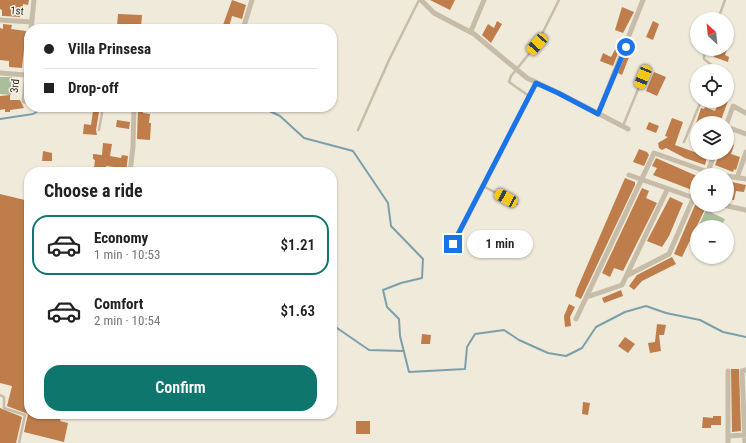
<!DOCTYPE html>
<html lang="en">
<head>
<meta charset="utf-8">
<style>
  body { margin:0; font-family:"Roboto Condensed",sans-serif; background:#f2f2f2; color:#222; height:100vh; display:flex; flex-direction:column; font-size:15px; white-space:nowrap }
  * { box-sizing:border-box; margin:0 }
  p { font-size:13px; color:#767676 }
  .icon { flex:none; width:22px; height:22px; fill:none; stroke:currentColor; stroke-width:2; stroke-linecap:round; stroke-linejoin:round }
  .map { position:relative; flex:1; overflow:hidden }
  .sheet { position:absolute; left:24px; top:167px; width:313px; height:252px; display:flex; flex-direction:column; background:#fff; border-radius:16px; box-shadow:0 1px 3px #0004 }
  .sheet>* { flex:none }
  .hud { position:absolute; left:24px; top:24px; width:313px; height:88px; border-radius:16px; box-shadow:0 1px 3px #0004; display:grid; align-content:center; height:88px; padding:0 20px; background:#fff }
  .needle { width:26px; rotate:333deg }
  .tools { position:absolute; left:690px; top:12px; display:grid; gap:8px }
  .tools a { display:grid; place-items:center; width:44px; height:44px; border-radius:50%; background:#fff; box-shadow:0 1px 3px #0004; font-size:20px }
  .end { position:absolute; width:18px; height:18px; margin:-9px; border:5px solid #1a73e8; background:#fff; box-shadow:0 0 0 2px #fff }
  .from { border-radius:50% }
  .bubble { position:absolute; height:28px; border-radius:14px; background:#fff; box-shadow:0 1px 3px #0004; font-size:13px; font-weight:600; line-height:28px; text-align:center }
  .car { position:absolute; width:12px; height:24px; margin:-12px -6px; border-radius:5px; box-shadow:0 0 3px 1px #0007; background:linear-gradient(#f5c518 24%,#345 0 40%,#f5c518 0 76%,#345 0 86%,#f5c518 0) }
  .hud b { display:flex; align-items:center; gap:14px; height:38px; font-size:15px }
  .hud b+b { border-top:1px solid #e0e0e0 }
  .hud i { width:10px; height:10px; background:#222 }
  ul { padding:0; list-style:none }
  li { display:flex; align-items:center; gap:12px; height:60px; margin:0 8px 6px; padding:0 12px; border:2px solid transparent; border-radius:16px }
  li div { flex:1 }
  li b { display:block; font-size:15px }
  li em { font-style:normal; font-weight:600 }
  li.current { border-color:#0f766e }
  li>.icon { width:36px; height:36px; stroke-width:1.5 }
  h2 { padding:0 20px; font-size:18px; line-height:48px }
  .cta { display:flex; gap:8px; margin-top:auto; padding:8px 20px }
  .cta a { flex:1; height:46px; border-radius:16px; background:#0f766e; color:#fff; font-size:16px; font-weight:600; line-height:46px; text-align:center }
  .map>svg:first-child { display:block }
</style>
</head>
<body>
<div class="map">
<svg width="746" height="443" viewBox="0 0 746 443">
  <rect width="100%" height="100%" fill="#f0eadb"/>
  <path fill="#abbe9c" d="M0,77H12L11,95L0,94Z
    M706,210L725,219L721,227H698Z"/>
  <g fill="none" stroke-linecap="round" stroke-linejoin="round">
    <path stroke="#7ba0ab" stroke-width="2" d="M261,107L280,116L304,138L353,151L388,203L391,226L423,259L422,278L401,283L383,290L387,307L399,319L400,336L409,372L465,369L467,347L475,334L504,330L519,340L548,353L566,356L582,348L596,327L625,312L646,306L666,313L700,320L723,332L746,337
      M0,119L33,114L45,107
      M332,328H337L369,350L404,351"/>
  </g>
  <path fill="#be7d4a" d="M0,0H29L28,5L23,4L22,14L20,13V17L4,16H2V10L0,9Z
    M232,0L246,5L242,19L232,16L229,27L223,25Z
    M430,0H455L450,10Z
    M622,7L634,12L623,33L615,30Z
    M118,14L142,15L141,28L117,26Z
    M497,21L502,24L491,43L482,35L488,24L494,28Z
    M653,21L659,24L653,40L646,37Z
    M3,24L12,25L11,29L26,31L22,68L9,67V61L0,60V28L3,29Z
    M617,46L620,48L613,66L600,61L603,53L611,57Z
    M710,49H727L725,55L729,57L728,62L714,57V55L708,53Z
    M627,51L631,52L622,75L618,73Z
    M654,72L666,77L657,96L646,91Z
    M10,95V100H20L24,108L10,110V112H5V109L0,110V96Z
    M719,101H728L720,123H696L701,108L704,109L705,107L715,111Z
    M138,107H144L143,113L150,114L149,123H151L150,140L137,139Z
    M93,111L99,112L96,130L97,135L83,134L84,124L91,125Z
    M672,118L683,122L675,145L697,153H708L705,165L685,158L666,148L662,150L659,148L658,143L668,137L665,136Z
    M117,120L130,122L129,129L116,127Z
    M649,122L659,126L656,133L646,129Z
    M727,142L734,145L731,154L740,157L736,170L734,169L733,172L715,165L720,153H727Z
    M103,143L112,144L110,156L121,158L122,155L128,156L126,172H121L122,168L106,166V169L94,168L95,160L93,159V154L102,155Z
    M639,149L647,152L649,155L644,166L633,162Z
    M43,151L52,153V161H42Z
    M656,158L697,176L692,190L653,175L657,168L652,166Z
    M625,178L635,182V185L581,299L575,296L577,289Z
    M727,181L746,185L744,192L736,191L734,200L727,199Z
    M642,188L649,191L646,198L657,203L623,271L614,268L610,277L602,273Z
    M0,194L29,201V414L52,419L54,414H62L60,421L68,423L64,442L24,432L28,414L7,406L12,386L0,383Z
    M670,197L683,203L669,236L662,247L647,241Z
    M695,205L706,207L682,257L674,254Z
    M672,257L676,264L642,281L634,290L629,286L637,275Z
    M621,290L623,296L604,303L602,298Z
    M569,304L575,307L570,317L571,326L565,327L564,316Z
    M657,324L666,325L664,335H659L661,351L650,353L648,343L655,342Z
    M422,334L431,335L430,344H421Z
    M625,337L635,344L628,353L618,346Z
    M731,369H739L741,431L732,432Z
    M583,402L590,403L588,415L582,414Z
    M0,408L22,417L16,443H0Z
    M713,416H721V425H711V428H702L703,417L713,418Z
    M356,421H370V434H356Z"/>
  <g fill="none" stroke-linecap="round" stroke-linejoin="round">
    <path stroke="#c7bca7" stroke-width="2.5" d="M718,19L725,0
      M625,47L633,50
      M706,49L704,55V59L713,66V71
      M529,96L509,82L511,76L537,44L559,0
      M623,126L643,77
      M99,130L103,107
      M358,130L389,60L419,0
      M684,142L701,101
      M483,186L517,204
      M453,244L536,83
      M0,395L4,397V408L25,415L19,443"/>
    <path stroke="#c7bca7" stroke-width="5" d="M421,0L434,13L474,34L527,78L559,93L628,129
      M0,20L32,22
      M31,29L34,0
      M243,29L252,0
      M471,31L484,0
      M29,49L24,101L29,102
      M0,73L26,75
      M48,107H49
      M598,114L643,0
      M727,123L733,106L746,113
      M727,127L746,134
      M130,172L133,147L134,107
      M707,174L715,153
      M629,175L697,199
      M727,176L746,179
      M737,178L746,152
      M723,205L746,210
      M628,275L669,254L693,199
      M587,297L622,285L667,190
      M576,319L654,153L708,172L722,175
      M728,371V443
      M728,436L746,435
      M745,443L742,371L746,370"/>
  </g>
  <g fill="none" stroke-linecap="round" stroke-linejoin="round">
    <path stroke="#1a73e8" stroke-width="5" d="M453,244L536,83L558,93L598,114L626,47"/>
  </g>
  <g text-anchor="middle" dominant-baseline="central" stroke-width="3" stroke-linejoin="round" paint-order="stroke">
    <g font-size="11" fill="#342e27" stroke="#f8f3e6">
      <text transform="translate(17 11) rotate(5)">1st</text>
      <text transform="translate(15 86) rotate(-85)">3rd</text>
    </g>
  </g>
</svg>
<div class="tools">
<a><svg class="needle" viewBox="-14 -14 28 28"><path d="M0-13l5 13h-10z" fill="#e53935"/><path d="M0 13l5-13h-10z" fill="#767676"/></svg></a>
<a><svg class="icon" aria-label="locate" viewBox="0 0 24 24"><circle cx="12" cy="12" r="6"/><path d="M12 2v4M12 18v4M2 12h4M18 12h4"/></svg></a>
<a><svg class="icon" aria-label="layers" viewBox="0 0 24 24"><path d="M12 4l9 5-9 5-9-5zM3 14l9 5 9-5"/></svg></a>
<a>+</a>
<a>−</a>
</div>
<i class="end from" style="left:626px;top:47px"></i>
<i class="end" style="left:453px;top:244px"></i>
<div class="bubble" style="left:467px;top:230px;width:66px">1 min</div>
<i class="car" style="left:537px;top:44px;rotate:222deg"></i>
<i class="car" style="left:643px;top:77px;rotate:202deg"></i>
<i class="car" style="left:506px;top:198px;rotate:299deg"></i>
<div class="hud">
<b><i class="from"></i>Villa Prinsesa</b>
<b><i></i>Drop-off</b>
</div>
<section class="sheet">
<h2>Choose a ride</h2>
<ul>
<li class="current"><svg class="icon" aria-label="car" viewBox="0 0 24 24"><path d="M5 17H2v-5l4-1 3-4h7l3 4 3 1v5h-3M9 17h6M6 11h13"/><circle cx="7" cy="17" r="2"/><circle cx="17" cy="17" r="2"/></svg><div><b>Economy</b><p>1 min · 10:53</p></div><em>$1.21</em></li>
<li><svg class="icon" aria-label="car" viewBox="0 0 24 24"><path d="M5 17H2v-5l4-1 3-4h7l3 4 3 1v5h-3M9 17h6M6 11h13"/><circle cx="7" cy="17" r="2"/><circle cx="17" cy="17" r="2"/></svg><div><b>Comfort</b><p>2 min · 10:54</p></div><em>$1.63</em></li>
</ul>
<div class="cta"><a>Confirm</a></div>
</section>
</div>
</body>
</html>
